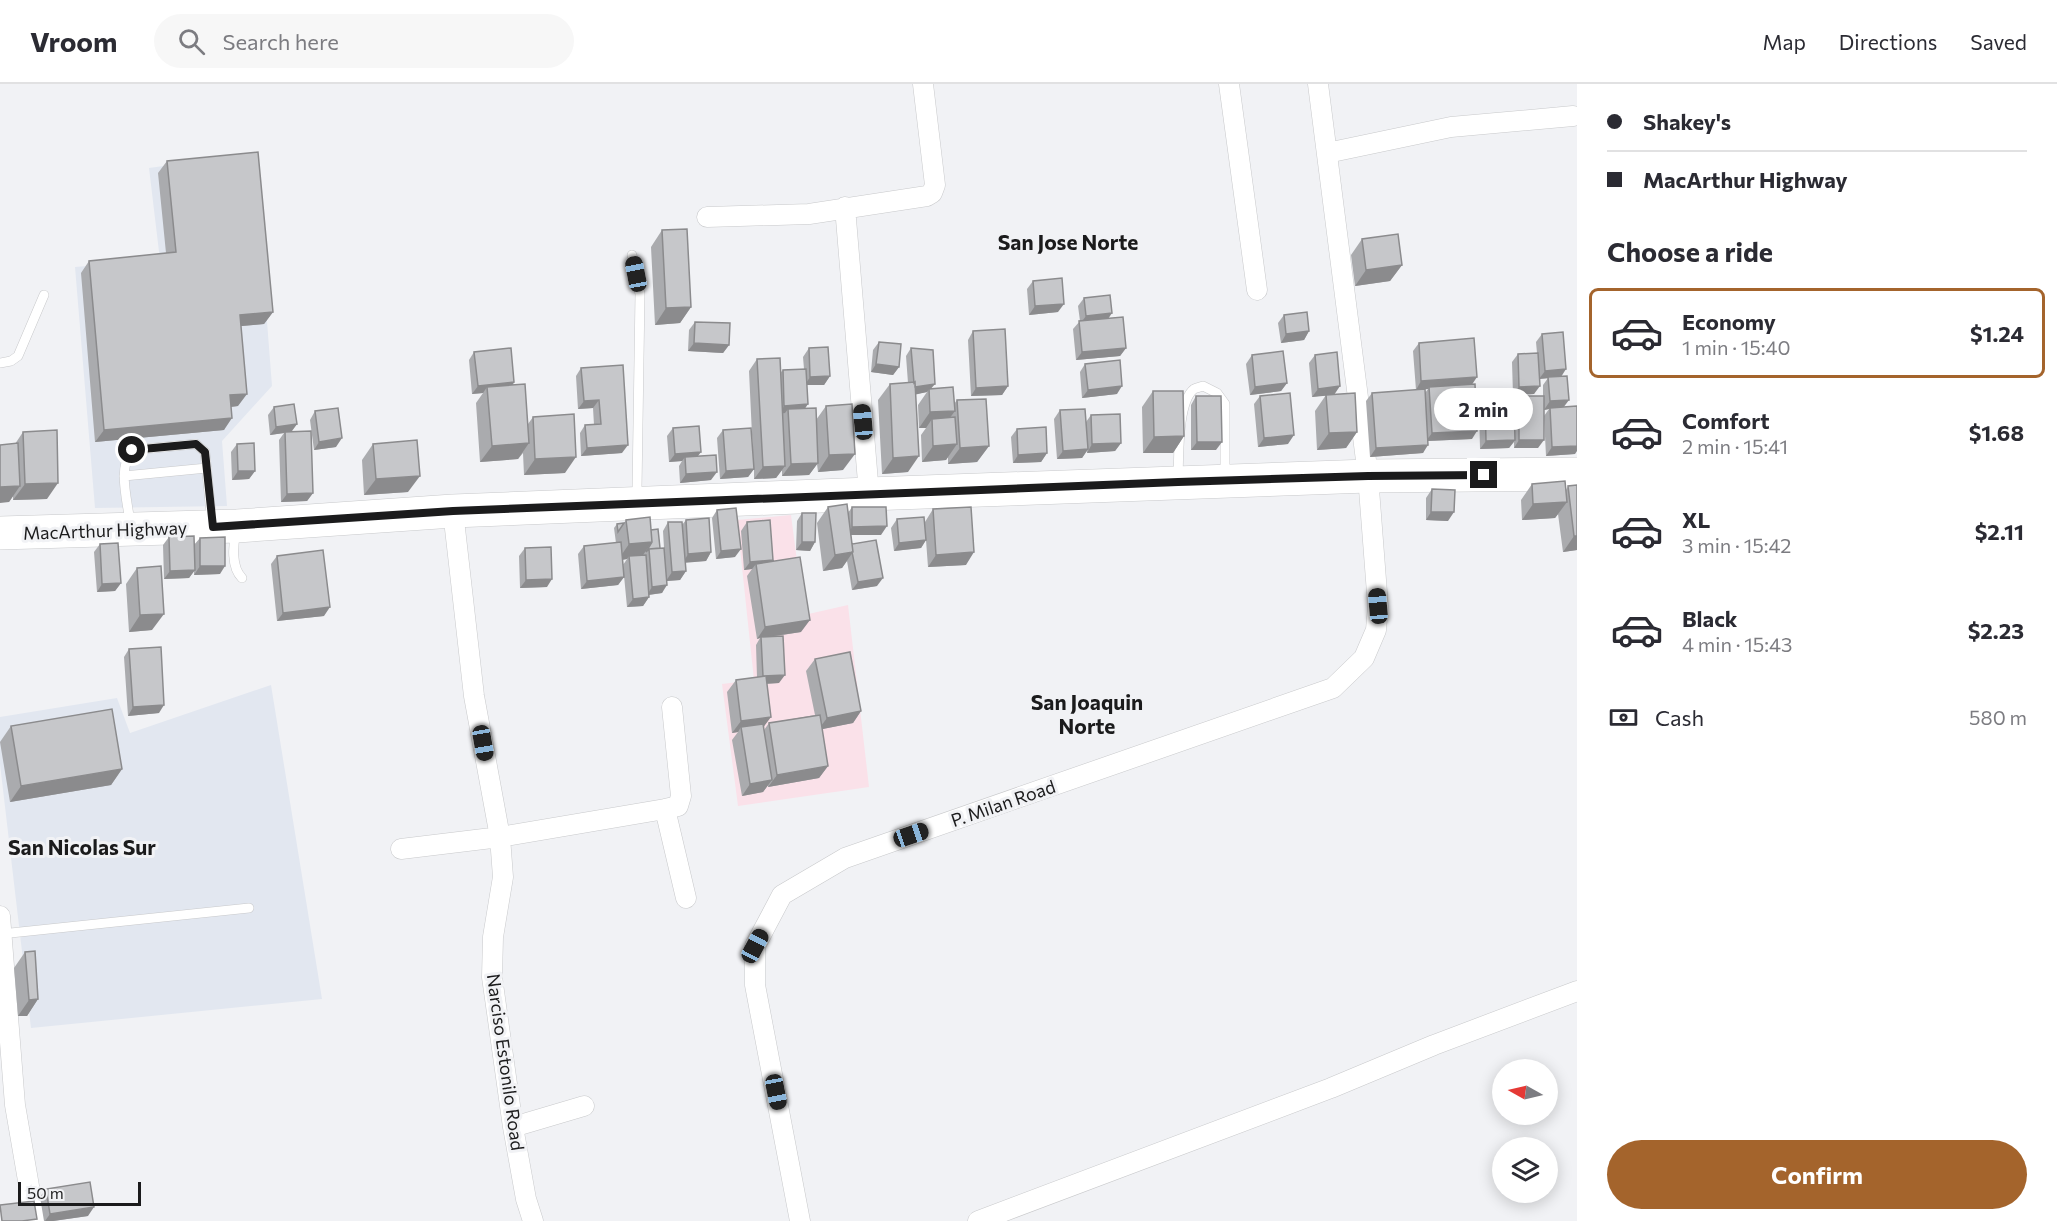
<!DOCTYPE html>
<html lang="en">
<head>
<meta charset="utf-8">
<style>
  body { margin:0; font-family:Commissioner,sans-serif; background:#f7f7f7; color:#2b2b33; height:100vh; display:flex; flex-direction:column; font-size:22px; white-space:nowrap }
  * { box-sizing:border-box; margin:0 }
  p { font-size:20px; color:#7c7c81 }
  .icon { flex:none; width:33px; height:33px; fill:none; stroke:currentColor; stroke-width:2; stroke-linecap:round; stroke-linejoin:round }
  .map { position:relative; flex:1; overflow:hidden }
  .side { display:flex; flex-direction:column; background:#fff; width:480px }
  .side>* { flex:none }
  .top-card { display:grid; align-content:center; height:132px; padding:0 30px; background:#fff }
  .needle { width:39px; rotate:278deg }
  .fabs { position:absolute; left:1492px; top:975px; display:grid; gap:12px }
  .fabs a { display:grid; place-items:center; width:66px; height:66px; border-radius:50%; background:#fff; box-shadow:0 3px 15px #0003; font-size:30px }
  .scale { position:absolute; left:18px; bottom:15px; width:123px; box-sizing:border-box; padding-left:6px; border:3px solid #1b1b1c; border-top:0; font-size:16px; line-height:21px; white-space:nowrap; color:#1b1b1c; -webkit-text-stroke:4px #f1f2f5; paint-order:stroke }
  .end { position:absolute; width:27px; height:27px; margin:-14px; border:8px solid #1b1b1c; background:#fff; box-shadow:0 0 0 3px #fff }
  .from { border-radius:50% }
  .bubble { position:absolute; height:42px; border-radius:21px; background:#fff; box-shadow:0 3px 15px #0003; font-size:20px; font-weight:700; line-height:42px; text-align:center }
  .car { position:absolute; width:18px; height:36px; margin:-18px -9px; border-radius:8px; box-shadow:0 0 4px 2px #0007; background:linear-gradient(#222 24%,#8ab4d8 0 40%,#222 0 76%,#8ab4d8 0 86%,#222 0) }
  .top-card b { display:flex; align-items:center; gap:21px; height:57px; font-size:22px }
  .top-card b+b { border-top:2px solid #e1e1e2 }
  .top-card i { width:15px; height:15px; background:#2b2b33 }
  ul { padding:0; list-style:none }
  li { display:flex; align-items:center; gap:18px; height:90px; margin:0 12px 9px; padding:0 18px; border:3px solid transparent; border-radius:9px }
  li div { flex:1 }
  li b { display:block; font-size:22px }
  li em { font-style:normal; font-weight:700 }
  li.on { border-color:#a4642c }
  li>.icon { width:54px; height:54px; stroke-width:1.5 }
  h2 { padding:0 30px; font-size:27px; line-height:72px }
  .pay { display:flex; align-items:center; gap:15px; height:66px; padding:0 30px; font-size:22px }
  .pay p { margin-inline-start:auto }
  .cta { display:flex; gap:12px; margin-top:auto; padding:12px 30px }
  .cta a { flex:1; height:69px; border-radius:36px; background:#a4642c; color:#fff; font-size:24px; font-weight:700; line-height:69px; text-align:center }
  header { display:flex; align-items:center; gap:36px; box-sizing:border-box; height:84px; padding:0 30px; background:#fff; border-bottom:2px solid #e1e1e2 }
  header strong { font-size:28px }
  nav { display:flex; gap:33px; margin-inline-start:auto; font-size:21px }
  .search { width:420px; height:54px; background:#f7f7f7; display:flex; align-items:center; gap:15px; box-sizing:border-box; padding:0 21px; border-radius:33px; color:#7c7c81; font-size:22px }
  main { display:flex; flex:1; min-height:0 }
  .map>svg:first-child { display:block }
</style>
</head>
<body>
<header>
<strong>Vroom</strong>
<div class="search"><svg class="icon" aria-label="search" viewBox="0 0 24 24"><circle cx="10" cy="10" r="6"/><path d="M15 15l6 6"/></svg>Search here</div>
<nav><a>Map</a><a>Directions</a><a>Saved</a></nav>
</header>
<main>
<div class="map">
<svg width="1577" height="1137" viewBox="0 0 1577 1137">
  <rect width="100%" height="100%" fill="#f1f2f5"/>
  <path fill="#e2e7f0" d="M254,70L272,302L222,357L227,422L95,424L75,183L160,176L149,84Z
    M271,601L322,915L31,944L0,680V633L117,614L130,649Z"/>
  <path fill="#fae1e9" d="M791,431L804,531L848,521L869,703L738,722L722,600L754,596L737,436Z"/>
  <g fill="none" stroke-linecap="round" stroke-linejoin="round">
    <defs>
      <path id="service" d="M632,171L640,210L637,405L639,414
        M0,279L11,277L18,272L44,211
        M124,392L207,384
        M1178,394C1179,374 1177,318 1194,305C1195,304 1201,303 1203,302L1217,309L1225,320V392
        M130,440C128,417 117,385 132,366L196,360L205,368L212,439
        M236,447C233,461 231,483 242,494
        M1,850L249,824"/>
      <path id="minor" d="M1229,0L1257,206
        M1327,69L1451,43L1573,32
        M845,123L869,410
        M707,133L809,130L927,112L932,109L935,101L923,0
        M453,427L474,612L500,753L503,793L493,853L492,893L513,1043L526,1115L533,1137
        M665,725L678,722L681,712L672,623
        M401,765L500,753L665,725L686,814
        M0,832L15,1021L35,1137
        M513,1043L584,1022
        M800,1137L755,901V862L782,811L845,774L1333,604L1364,574L1376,546L1378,522L1368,392L1318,0
        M978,1137L1331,1004L1434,961L1577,907"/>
      <path id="trunk" d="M0,449L237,442L453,427L869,410L1368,392L1577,390"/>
    </defs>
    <use href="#service" stroke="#c8c9cb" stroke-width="10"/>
    <use href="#minor" stroke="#c8c9cb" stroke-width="21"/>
    <use href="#trunk" stroke="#c8c9cb" stroke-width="34"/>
    <use href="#service" stroke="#fff" stroke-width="9"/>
    <use href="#minor" stroke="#fff" stroke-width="20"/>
    <use href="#trunk" stroke="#fff" stroke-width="33"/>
  </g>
  <path fill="#aaabae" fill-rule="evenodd" d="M167,77L273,228L264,240L241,242L238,322L231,323L224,346L95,358L81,189L89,177L166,169L158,89Z
    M662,146L691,223L680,239L655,241L651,163Z
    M1362,155L1402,181L1390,197L1355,202L1351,171Z
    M1033,197L1058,228L1029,231L1027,205Z
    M1084,214L1108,234L1126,264L1120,272L1076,276L1073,245L1080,237L1078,222Z
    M1284,231L1309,247L1304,256L1281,259L1278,239Z
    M695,238L729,261L723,269L688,267L689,246Z
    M973,247L1008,302L1002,311L971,312L968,256Z
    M1542,250L1561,292L1564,323L1575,370L1546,372L1544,332L1549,325L1544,326V317L1538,364H1514V358L1509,364L1480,365L1479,325L1485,316L1514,319L1519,312H1543V301L1548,294L1539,295L1534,310L1513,311L1512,278L1518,270L1537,269L1536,258Z
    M879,258L899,283L893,291L871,288L873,266Z
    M1419,259L1472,300V355L1428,357L1423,369L1370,373L1366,317L1372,309L1416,306L1413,267ZM1428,305L1425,309L1416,306Z
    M809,264L830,292L824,301H807L805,324L816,336L826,322L843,386L818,388L817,380L809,391L782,392V386L776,394L754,395V385L748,393L720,395L717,354L723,346L753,372L749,287L757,275L780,289L783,286L804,285L803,273Z
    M911,264L931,305L954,320L957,316L989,362L977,378L948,380V373L946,376L922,378L921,351L926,344H919L918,321L927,308L916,310L908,388L882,390L878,316L890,300L908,299L906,272Z
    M474,268L514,298L513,301L528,340L533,333L565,389L524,391L523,369L518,375L480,378L476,319L483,309L472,310L469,276Z
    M1252,271L1287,299L1281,307L1250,311L1246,280Z
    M1315,271L1335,311L1357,348L1346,364L1317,366L1315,327L1326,311L1312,313L1309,279Z
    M1085,280L1117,310L1082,314L1080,288Z
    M623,281L622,369L581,372L580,349L585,341H594L593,324L578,325L576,292L581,284Z
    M1153,307L1184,352L1173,369H1143L1142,323Z
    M1196,312L1216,366H1191V321Z
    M1260,312L1288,360L1258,363L1254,320Z
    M274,323L297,340L292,347L313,409L307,417L281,418L279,356L284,349L270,351L268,331Z
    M1060,326L1086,338L1091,331L1121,359L1115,367L1087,369V367L1082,374L1057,375L1054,335Z
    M315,327L336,363L314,366L310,336Z
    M673,344L698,372L711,396L680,399L679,382L682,377L669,378L667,352Z
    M1017,345L1047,369L1041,378L1013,379L1011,353Z
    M23,348L47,415L13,416V412L9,418L15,360Z
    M237,360L255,387L249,395L232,396L231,368Z
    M373,360L408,408L364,411L362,376Z
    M1532,400L1566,406L1568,402L1577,466L1563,468L1558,430L1555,434L1522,436L1521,416Z
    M1432,405L1448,437L1426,436V414Z
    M828,423L848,429L852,423L881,451H851L852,460L877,502L852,506L847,477L842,484L823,487L817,439Z
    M933,425L966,481L928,483L926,456L921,464L894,467L891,444L897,435L925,438Z
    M717,426L735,473L716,475L712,434Z
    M802,429L815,458L810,467L796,466L797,437Z
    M626,436L651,446L660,464H664L663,447L668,438L682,441L686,436L711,468L706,477L685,478L686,487L680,496L667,497L662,509L649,511V513L643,522L627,523L623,481L627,475L623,476L624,493L618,501L581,505L578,470L584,462L616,459L614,444L617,440L624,439Z
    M747,438L773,476L772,477L801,548L776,552L779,599L767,600L764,646L769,639L815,631L806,587L815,575L861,627L853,639L822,645L828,682L819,694L768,703V701L763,708L742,712L732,656L738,648L732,649L727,608L736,596L757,593L756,561L760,554L757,555L747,492L752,485L744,486L741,447Z
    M169,453L194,461L200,454L220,490L194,491V487L189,494L164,495L163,461Z
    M100,460L121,499L115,507L97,508L94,468Z
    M525,464L547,503L520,504L519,472Z
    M277,472L324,532L277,537L271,480Z
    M137,484L152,546L129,548L126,500Z
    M129,565L159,629L128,632L124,573Z
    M11,642L122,685L111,701L10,718L0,658Z
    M25,868L38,915L27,932H18L14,884Z
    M46,1105L88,1132L53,1137H44L40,1113Z"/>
  <path fill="#8b8b8d" d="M1402,181L1390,197L1355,202L1366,186Z
    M1064,220L1058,228L1029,231L1035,222Z
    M691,223L680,239L655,241L666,224Z
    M273,228L264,240L231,243L240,231Z
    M1112,229L1106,238L1080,240L1086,232Z
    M1309,247L1304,256L1281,259L1286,250Z
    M694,259L729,261L723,269L688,267Z
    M1126,264L1120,272L1076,276L1082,268Z
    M876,280L899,283L893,291L871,288Z
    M1566,285L1561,293L1539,295L1545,287Z
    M830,292L824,301H805L810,293Z
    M1477,293L1471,302L1429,303L1428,305L1416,306L1421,297Z
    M514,298L509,306L487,303L483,309L472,310L478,302Z
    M1287,299L1281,307L1250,311L1255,303Z
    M935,300L929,307V305L927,308L909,312L914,303Z
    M1008,302L1002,311L971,312L976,304Z
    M1122,302L1117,310L1082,314L1088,306Z
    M1340,302L1334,311L1312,313L1318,305Z
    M1540,302L1534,310L1513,311L1519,303Z
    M247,310L238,322L221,324L230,311Z
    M599,316L593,324L578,325L584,317Z
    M1569,316L1563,324H1550L1549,325L1544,326L1550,317Z
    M808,320L802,329L788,325L785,329L779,330L784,322Z
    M955,327L943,343L932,335L926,344H919L930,328Z
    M232,334L224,346L95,358L104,346Z
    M297,340L291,348H285L284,349L270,351L276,343Z
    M1477,347L1472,355L1426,357L1432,349Z
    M1357,348L1346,364L1317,366L1329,349Z
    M1294,351L1288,360L1258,363L1264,354Z
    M1184,352L1173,369H1143L1154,353Z
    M342,354L336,363L314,366L319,358Z
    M1515,356L1509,364L1480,365L1486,357Z
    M1519,356H1544L1538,364H1514Z
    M1197,358H1222L1216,366H1191Z
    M529,359L518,375L480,378L492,362Z
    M1121,359L1115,367L1087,369L1092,360Z
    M957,360L946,376L922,378L933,362Z
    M628,361L622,369L581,372L587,364Z
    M1428,361L1423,369L1370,373L1376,364Z
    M989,362L977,378L948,380L960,364Z
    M1577,362V367L1575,370L1546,372L1552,363Z
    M1088,365L1082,374L1057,375L1063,367Z
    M701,368L695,376L685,373L682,377L669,378L675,370Z
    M1047,369L1041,378L1013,379L1018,371Z
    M855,370L843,386L818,388L829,371Z
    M919,372L908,388L882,390L893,374Z
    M576,373L565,389L524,391L535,375Z
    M818,379L809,391L782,392L791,380Z
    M785,382L776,394L754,395L763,383Z
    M754,385L748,393L720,395L726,387Z
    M238,387H255L249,395L232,396Z
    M717,388L711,396L680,399L686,390Z
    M420,392L408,408L364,411L376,395Z
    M58,399L47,415L13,416L25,400Z
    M20,402L9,418L0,419V403Z
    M313,409L307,417L281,418L287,410Z
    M1567,418L1555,434L1522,436L1533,420Z
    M1431,428H1454L1448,437L1426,436Z
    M887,442L881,451H847L852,443Z
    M1574,452H1577V466L1563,468Z
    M926,456L921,464L894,467L899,459Z
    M652,458L641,474L629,472L627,475L618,476L629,460Z
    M802,458H815L810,467L796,466Z
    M741,465L735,473L716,475L721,467Z
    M711,468L706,477L683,479L688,470Z
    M853,468L842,484L823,487L835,471Z
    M974,468L966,481L928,483L936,471Z
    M773,476L767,484L756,480L752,485L744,486L750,478Z
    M200,482H225L220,490L194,491Z
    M195,486L189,494L164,495L170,487Z
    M686,487L680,496L666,497L672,488Z
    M624,493L618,501L581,505L587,497Z
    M883,494L877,502L852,506L858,498Z
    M552,495L547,503L520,504L526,496Z
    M121,499L115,507L97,508L102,500Z
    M667,501L662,509L647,511L652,503Z
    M649,513L643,522L627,523L633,515Z
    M330,523L324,532L277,537L283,529Z
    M164,530L152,546L129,548L140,531Z
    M810,536L801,548L761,554V553L760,554L757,555L765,543Z
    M785,591L779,599L757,600L763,592Z
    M164,621L159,629L128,632L133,623Z
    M861,627L853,639L818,646L827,634Z
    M771,633L762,645L741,643L738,648L732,649L741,637Z
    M828,682L819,694L768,703L777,691Z
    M122,685L111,701L10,718L21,702Z
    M772,696L763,708L742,712L750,700Z
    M38,915L27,932H18L29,916Z
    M94,1123L88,1132L53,1137H45L50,1130Z"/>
  <path fill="#c6c7ca" stroke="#8b8b8d" stroke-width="1.5" d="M258,68L273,228L240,231L247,310L230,311L232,334L104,346L89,177L176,168L167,77Z
    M687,145L691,223L666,224L662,146Z
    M1398,150L1402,181L1366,186L1362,155Z
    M1062,194L1064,220L1035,222L1033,197Z
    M1110,211L1112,229L1086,232L1084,214Z
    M1307,228L1309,247L1286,250L1284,231Z
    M1123,233L1126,264L1082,268L1079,237Z
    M695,238L730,239L729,261L694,259Z
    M1005,245L1008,302L976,304L973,247Z
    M1563,248L1566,285L1545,287L1542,250Z
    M1474,254L1477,293L1421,297L1419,259Z
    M879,258L901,260L899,283L876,280Z
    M828,263L830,292L810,293L809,264Z
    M511,264L514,298L478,302L474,268Z
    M911,264L933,266L935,300L915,303V298L914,299Z
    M1283,267L1287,299L1255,303L1252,271Z
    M1337,268L1340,302L1318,305L1315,271Z
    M1538,269L1540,302L1519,303L1518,270Z
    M780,274L785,382L763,383L757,275Z
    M1120,276L1122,302L1088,306L1085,280Z
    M623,281L628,361L587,364L585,341L601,340L599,316L584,317L581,284Z
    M806,285L808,320L784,322L783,286Z
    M1567,292L1569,316L1550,317L1548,293Z
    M915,298L919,372L893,374L890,300Z
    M525,300L529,359L492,362L487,303Z
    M1475,300L1477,347L1432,349L1429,303Z
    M953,303L955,327L930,328L929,305Z
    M1425,305L1428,361L1376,364L1372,309Z
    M1153,307H1183L1184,352L1154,353Z
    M1290,309L1294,351L1264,354L1260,312Z
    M1355,309L1357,348L1329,349L1326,311Z
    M1196,312H1221L1222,358H1197Z
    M1519,312H1544V356H1519Z
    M986,315L989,362L960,364L957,316Z
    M1485,316H1514L1515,356L1486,357Z
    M294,320L297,340L276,343L274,323Z
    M852,320L855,370L829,371L826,322Z
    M1577,322V362L1552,363L1550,324Z
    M338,324L342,354L319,358L315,327Z
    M816,324L818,379L791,380L788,325Z
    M1085,325L1088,365L1063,367L1060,326Z
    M574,330L576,373L535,375L533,333Z
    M1120,330L1121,359L1092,360L1091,331Z
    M955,333L957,360L933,362L932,335Z
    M699,342L701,368L675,370L673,344Z
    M1046,343L1047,369L1018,371L1017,345Z
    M751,344L754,385L726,387L723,346Z
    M57,346L58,399L25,400L23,348Z
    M311,347L313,409L287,410L285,348Z
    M417,356L420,392L376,395L373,360Z
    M18,359L20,402L0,403V361Z
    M254,359L255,387H238L237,360Z
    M716,371L717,388L686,390L685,373Z
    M1565,397L1567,418L1533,420L1532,400Z
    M1577,401V452H1574L1568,402Z
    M1432,405L1455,406L1454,428H1431Z
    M847,420L853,468L835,471L828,423Z
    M852,423H886L887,442L852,443Z
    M971,423L974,468L936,471L933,425Z
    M736,424L741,465L721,467L717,426Z
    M802,429H816L815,458H802Z
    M650,433L652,458L629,460L626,436Z
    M924,433L926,456L899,459L897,435Z
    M709,434L711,468L688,470L686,436Z
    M770,436L773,476L750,478L747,438Z
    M668,438H682L686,487L672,488Z
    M624,439L618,448L617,440Z
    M658,445L660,464L649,465L646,468L652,458L651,446Z
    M194,452L195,486L170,487L169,453Z
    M225,453V482H200V454Z
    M876,456L883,494L858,498L852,468H853L852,460Z
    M621,458L624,493L587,497L584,462Z
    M118,459L121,499L102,500L100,460Z
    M551,463L552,495L526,496L525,464Z
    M664,464L667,501L652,503L649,465Z
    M323,466L330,523L283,529L277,472Z
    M646,471L649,513L633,515L629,472Z
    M800,473L810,536L765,543L756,480Z
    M161,482L164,530L140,531L137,484Z
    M783,552L785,591L763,592L761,553Z
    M161,563L164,621L133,623L129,565Z
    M850,568L861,627L827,634L815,575Z
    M766,592L771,633L741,637L736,596Z
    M112,625L122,685L21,702L11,642Z
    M820,631L828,682L777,691L769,639Z
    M763,640L772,696L750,700L741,643Z
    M35,867L38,915L29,916L25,868Z
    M90,1098L94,1123L50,1130L46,1105Z
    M34,1117L37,1135L22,1137H2L0,1121Z"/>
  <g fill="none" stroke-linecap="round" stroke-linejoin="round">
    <path stroke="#1b1b1c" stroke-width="8" d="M132,366L196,360L205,368L213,443L453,427L1178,398L1368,392L1484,391"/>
  </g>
  <g text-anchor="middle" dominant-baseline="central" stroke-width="6" stroke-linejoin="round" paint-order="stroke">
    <g font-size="18" fill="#1b1b1c" stroke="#f1f2f5">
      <text transform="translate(105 446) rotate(-2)">MacArthur Highway</text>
      <text transform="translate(1003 719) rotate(-19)">P. Milan Road</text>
      <text transform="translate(506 978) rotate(82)">Narciso Estonilo Road</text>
    </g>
    <g font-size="21" font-weight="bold" fill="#1b1b1c" stroke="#f1f2f5">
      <text x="1068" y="157">San Jose Norte</text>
      <text x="1087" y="617">San Joaquin<tspan x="1087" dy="24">Norte</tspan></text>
      <text x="82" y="762">San Nicolas Sur</text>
    </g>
  </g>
</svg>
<div class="fabs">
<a><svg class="needle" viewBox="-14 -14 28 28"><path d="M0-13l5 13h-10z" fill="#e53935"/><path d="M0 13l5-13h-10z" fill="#7c7c81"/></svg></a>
<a><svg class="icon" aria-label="layers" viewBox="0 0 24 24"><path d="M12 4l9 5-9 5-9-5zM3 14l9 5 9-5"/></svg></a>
</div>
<div class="scale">50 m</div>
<i class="end from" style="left:132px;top:366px"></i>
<i class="end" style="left:1484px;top:391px"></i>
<div class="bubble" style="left:1434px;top:304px;width:99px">2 min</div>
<i class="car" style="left:636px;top:190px;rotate:349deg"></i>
<i class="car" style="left:863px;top:338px;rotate:355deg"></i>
<i class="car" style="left:1378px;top:522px;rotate:355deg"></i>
<i class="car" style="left:483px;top:659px;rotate:170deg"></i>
<i class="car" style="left:911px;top:751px;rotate:71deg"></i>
<i class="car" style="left:755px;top:862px;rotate:28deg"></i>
<i class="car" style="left:776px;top:1008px;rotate:169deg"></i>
</div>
<section class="side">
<div class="top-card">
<b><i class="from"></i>Shakey's</b>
<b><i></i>MacArthur Highway</b>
</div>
<h2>Choose a ride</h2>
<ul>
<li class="on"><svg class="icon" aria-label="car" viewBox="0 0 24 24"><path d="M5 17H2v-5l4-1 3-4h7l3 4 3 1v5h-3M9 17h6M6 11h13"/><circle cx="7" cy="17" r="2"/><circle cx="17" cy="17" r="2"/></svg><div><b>Economy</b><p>1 min · 15:40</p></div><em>$1.24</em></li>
<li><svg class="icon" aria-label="car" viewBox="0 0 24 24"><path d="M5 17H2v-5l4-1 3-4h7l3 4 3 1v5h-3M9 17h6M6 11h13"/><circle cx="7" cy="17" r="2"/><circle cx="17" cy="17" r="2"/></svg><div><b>Comfort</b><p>2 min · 15:41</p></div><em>$1.68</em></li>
<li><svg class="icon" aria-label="car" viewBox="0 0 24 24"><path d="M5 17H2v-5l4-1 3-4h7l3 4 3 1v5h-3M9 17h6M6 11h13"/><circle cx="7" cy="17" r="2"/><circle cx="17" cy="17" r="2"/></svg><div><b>XL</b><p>3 min · 15:42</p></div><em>$2.11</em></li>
<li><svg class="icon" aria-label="car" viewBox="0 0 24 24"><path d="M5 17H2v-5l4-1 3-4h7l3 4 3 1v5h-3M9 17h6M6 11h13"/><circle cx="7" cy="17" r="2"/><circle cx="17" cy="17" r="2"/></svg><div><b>Black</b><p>4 min · 15:43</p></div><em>$2.23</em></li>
</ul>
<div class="pay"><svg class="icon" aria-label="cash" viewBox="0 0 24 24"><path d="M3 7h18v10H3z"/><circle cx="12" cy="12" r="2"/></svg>Cash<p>580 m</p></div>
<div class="cta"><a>Confirm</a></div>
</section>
</main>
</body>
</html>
